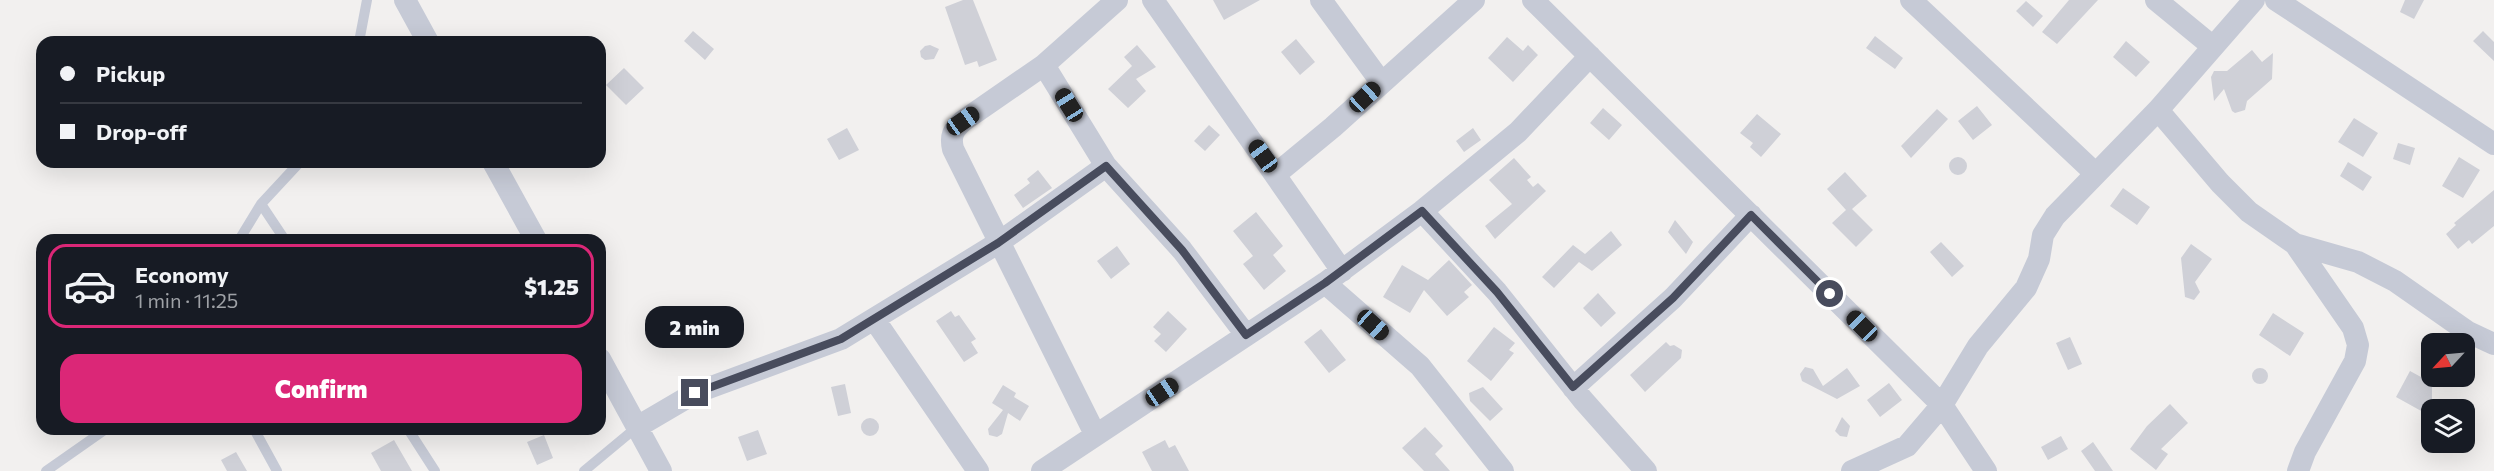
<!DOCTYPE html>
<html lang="en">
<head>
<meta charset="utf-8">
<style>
  body { margin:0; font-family:Commissioner,sans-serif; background:#242831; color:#f1f3f6; height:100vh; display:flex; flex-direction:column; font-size:22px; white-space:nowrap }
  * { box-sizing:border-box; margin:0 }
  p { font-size:20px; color:#9ea1a6 }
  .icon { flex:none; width:33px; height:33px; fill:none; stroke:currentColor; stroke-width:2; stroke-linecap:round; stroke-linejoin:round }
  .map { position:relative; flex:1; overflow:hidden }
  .panel { position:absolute; left:36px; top:234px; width:570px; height:201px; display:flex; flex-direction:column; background:#171b24; border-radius:18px; box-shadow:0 6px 24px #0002 }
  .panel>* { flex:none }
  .hud { position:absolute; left:36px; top:36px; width:570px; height:132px; border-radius:18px; box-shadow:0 6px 24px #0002; display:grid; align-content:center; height:132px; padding:0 24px; background:#171b24 }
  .needle { width:39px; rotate:244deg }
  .fabs { position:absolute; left:2421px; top:333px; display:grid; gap:12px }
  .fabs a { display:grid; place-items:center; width:54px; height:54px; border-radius:12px; background:#171b24; box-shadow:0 6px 24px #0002; font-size:30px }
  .end { position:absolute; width:27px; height:27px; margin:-14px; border:8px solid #484c5d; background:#fff; box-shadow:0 0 0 3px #fff }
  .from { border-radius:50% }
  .bubble { position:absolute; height:42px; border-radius:18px; background:#171b24; box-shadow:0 6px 24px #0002; font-size:20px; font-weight:800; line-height:42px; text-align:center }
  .car { position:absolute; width:18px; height:36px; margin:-18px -9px; border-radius:8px; box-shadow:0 0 4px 2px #0007; background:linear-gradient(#222 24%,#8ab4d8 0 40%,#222 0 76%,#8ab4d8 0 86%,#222 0) }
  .hud b { display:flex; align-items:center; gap:21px; height:57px; font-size:22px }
  .hud b+b { border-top:2px solid #363941 }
  .hud i { width:15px; height:15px; background:#f1f3f6 }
  ul { padding:10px 0 0; list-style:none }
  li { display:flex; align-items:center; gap:18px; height:84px; margin:0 12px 9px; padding:0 12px; border:3px solid transparent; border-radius:18px }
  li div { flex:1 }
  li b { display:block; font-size:22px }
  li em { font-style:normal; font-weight:800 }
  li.current { border-color:#db2777 }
  li>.icon { width:54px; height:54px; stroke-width:1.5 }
  .cta { display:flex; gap:12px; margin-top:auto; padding:12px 24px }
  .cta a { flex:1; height:69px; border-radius:18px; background:#db2777; color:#fff; font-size:24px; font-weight:800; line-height:69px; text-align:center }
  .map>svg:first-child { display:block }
</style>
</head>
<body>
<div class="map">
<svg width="2494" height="471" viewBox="0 0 2494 471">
  <rect width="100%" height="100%" fill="#f2f0ef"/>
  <path fill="#cfd0d7" d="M963,0H973L997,60L979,67L977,61L965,65L945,7Z
    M1213,0H1260L1224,20Z
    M2069,0H2098L2057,44L2042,32Z
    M2405,0H2424L2414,19L2400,12Z
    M2026,1L2043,16L2033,27L2016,11Z
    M693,31L714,49L705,60L684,41Z
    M2483,31L2494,42V61L2473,41Z
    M1875,36L1903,58L1895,69L1866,48Z
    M1507,37L1523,51L1528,45L1538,55L1513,82L1488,58Z
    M1296,39L1315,62L1300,75L1281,52Z
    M2126,41L2150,62L2136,77L2113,57Z
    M930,45L939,49L934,59L925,60L921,57L920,51L925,46Z
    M1137,45L1156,67L1136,79L1146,91L1128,108L1108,89L1132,66L1124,57Z
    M2252,50L2262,62L2273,53L2272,79L2247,101L2245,110L2235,113L2232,111L2224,89L2214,101L2211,77L2214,71H2227Z
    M624,68L644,88L626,105L606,85Z
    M1977,106L1992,125L1973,140L1958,121Z
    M1603,108L1622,125L1609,140L1590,123Z
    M1937,109L1948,119L1911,158L1901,146Z
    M1757,114L1781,134L1761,157L1750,147L1753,143L1740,133Z
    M2354,118L2378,133L2363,157L2338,142Z
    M1209,125L1220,135L1205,151L1194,141Z
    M847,128L859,150L839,160L827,139Z
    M1473,128L1481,140L1464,152L1456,141Z
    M2398,143L2415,148L2410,165L2393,159Z
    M1949 166a9 9 0 1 1 18 0a9 9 0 1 1-18 0Z
    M2459,157L2480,170L2463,198L2442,186Z
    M1514,158L1531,177L1527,180L1533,187L1538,183L1546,191L1495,239L1485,226L1512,204L1489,180Z
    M2348,162L2372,177L2363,191L2340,176Z
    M1038,170L1052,188L1023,208L1014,195L1030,183L1027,179Z
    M1845,172L1867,196L1852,209L1873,230L1856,247L1832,223L1846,210L1827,189Z
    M2123,188L2150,207L2137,225L2110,206Z
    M2494,190V226L2472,244L2469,240L2458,249L2446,234L2456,225L2454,223Z
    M1256,212L1283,246L1273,255L1286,271L1264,290L1243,264L1253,256L1233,231Z
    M1675,220L1693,242L1686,254L1668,232Z
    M1611,231L1622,245L1592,271L1579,262L1554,288L1542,277L1573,245L1585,254Z
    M1941,242L1964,266L1952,277L1930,252Z
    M2191,244L2212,259L2195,282L2200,292L2194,300L2185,297L2181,258Z
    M1117,246L1130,264L1111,279L1097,261Z
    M1449,260L1472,285L1464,292L1469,297L1447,316L1424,290L1410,313L1383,297L1402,265L1428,280Z
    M1598,293L1616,313L1601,327L1583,308Z
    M951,311L955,317L959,315L976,339L971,342L978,353L964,362L936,321Z
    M1168,311L1187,329L1166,352L1154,341L1161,334L1153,327Z
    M2273,313L2304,333L2290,356L2259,335Z
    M1494,327L1515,343L1509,350L1514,353L1491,381L1467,361Z
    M1321,329L1346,360L1329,373L1304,342Z
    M2070,337L2082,364L2068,370L2056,343Z
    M1666,342L1670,346L1674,345L1682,350L1681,358L1645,392L1630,375Z
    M1805,367L1813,369L1823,386L1847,368L1860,386L1837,399L1802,381L1800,374Z
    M2252 376a8 8 0 1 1 16 0a8 8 0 1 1-16 0Z
    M2410,371L2432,383V417L2396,397Z
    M1889,383L1902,400L1880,417L1867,400Z
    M845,384L851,413L838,416L831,387Z
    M1003,385L1016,393L1014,397L1029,406L1020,421L1008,413L1002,434L997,437L989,435L988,429L1003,410L992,403Z
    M1483,387L1503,409L1490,421L1470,401L1469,393Z
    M2170,404L2188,423L2161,449L2168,454L2156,470L2130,449L2147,426Z
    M1842,417L1850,426L1847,437L1840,436L1835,431Z
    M861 427a9 9 0 1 1 18 0a9 9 0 1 1-18 0Z
    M1425,427L1443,446L1435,454L1450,471H1424L1402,448Z
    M758,430L767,454L747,461L738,437Z
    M544,435L553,458L537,465L527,442Z
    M2061,436L2068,449L2048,460L2041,447Z
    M394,440L412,471H381L371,453Z
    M1165,440L1169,448L1175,445L1189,471H1152L1142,452Z
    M2093,442L2113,471H2095L2081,451Z
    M236,452L247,471H227L221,460Z"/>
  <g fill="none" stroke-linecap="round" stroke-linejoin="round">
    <path stroke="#c6cad6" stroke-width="10" d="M359,42L367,0
      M261,204L285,240
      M239,240L261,204L300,162
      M254,429L277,471
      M408,429L435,471
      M46,471L106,429
      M584,471L637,427"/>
    <path stroke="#c6cad6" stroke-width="22" d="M405,0L428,42
      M1153,0L1342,271
      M1321,0L1381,82
      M1533,0L1942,405L1986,471
      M1911,0L2096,174
      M2156,0L2212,46
      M2276,0L2494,144
      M1044,65L1106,166L1182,250L1246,335
      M2158,110L2220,183L2249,212L2295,244L2358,262L2395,281L2468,332L2494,344
      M493,162L536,240
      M1276,174L1333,127L1474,0
      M1422,211L1497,292L1583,400L1646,471
      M2295,244L2353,328L2358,345L2355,361L2305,452L2298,471
      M1325,283L1420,366L1503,471
      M874,319L978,471
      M600,359L661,471
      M1573,388L1673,298L1751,215
      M637,427L695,393L841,339L998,243L1106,166
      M1095,434L953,149C950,136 953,130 963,121L1044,65L1117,0
      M1042,471L1325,283L1422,211L1518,132L1590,56
      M1852,471L1907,446L1942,405L1978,346L2026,288L2039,259L2043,235L2055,216L2158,110L2254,0"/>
  </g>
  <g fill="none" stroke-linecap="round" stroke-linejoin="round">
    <path stroke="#484c5d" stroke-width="8" d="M695,393L841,339L998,243L1106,166L1182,250L1246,335L1325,283L1422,211L1497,292L1573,387L1673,298L1751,215L1830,294"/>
  </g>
</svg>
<div class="fabs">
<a><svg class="needle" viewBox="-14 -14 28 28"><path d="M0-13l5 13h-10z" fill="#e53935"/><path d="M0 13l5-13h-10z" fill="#9ea1a6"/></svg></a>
<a><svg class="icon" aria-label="layers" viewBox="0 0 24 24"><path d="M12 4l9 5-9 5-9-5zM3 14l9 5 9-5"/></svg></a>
</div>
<i class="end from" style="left:1830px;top:294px"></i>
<i class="end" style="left:695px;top:393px"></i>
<div class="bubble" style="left:645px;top:306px;width:99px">2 min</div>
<i class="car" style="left:1365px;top:97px;rotate:47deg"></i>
<i class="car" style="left:1069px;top:105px;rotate:328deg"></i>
<i class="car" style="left:963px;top:121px;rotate:55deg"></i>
<i class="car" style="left:1263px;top:156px;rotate:324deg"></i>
<i class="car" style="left:1373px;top:325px;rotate:132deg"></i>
<i class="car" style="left:1862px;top:326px;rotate:315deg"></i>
<i class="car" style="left:1162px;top:392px;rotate:56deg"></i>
<div class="hud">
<b><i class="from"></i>Pickup</b>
<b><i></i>Drop-off</b>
</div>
<section class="panel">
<ul>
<li class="current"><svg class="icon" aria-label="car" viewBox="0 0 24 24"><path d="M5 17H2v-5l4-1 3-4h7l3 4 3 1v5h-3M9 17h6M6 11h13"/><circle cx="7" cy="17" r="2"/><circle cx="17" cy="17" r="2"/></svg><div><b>Economy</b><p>1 min · 11:25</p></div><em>$1.25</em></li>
</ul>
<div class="cta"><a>Confirm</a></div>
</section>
</div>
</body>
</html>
